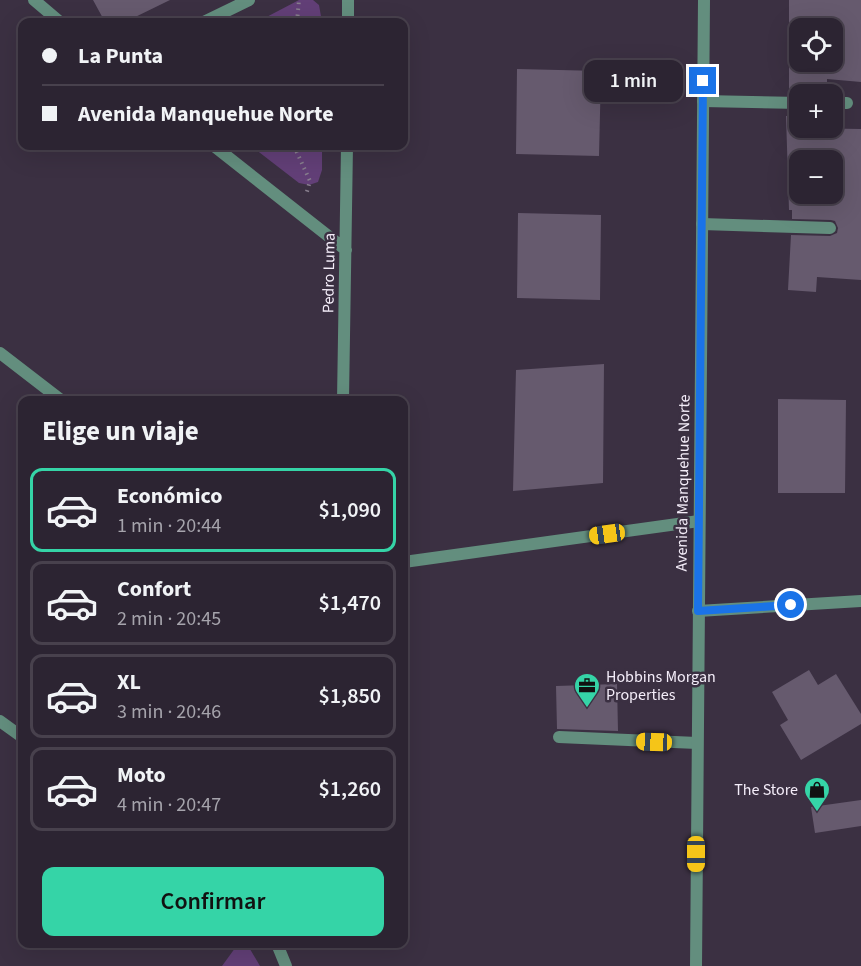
<!DOCTYPE html>
<html lang="es">
<head>
<meta charset="utf-8">
<style>
  body { margin:0; font-family:"Source Sans 3",sans-serif; background:#342c3a; color:#f1f3f6; height:100vh; display:flex; flex-direction:column; font-size:22px; white-space:nowrap }
  * { box-sizing:border-box; margin:0 }
  p { font-size:20px; color:#a6a4ac }
  .icon { flex:none; width:33px; height:33px; fill:none; stroke:currentColor; stroke-width:2; stroke-linecap:round; stroke-linejoin:round }
  .map { position:relative; flex:1; overflow:hidden }
  .sheet { position:absolute; left:18px; top:396px; width:390px; height:552px; display:flex; flex-direction:column; background:#2c2432; border-radius:12px; box-shadow:0 6px 24px #0002,0 0 0 2px #48414d }
  .sheet>* { flex:none }
  .top-card { position:absolute; left:18px; top:18px; width:390px; height:132px; border-radius:12px; box-shadow:0 6px 24px #0002,0 0 0 2px #48414d; display:grid; align-content:center; height:132px; padding:0 24px; background:#2c2432 }
  .fabs { position:absolute; left:789px; top:18px; display:grid; gap:12px }
  .fabs a { display:grid; place-items:center; width:54px; height:54px; border-radius:12px; background:#2c2432; box-shadow:0 6px 24px #0002,0 0 0 2px #48414d; font-size:30px }
  .end { position:absolute; width:27px; height:27px; margin:-14px; border:8px solid #1a73e8; background:#fff; box-shadow:0 0 0 3px #fff }
  .from { border-radius:50% }
  .bubble { position:absolute; height:42px; border-radius:12px; background:#2c2432; box-shadow:0 6px 24px #0002,0 0 0 2px #48414d; font-size:20px; font-weight:600; line-height:42px; text-align:center }
  .car { position:absolute; width:18px; height:36px; margin:-18px -9px; border-radius:8px; box-shadow:0 0 4px 2px #0007; background:linear-gradient(#f5c518 24%,#345 0 40%,#f5c518 0 76%,#345 0 86%,#f5c518 0) }
  .top-card b { display:flex; align-items:center; gap:21px; height:57px; font-size:22px }
  .top-card b+b { border-top:2px solid #48414d }
  .top-card i { width:15px; height:15px; background:#f1f3f6 }
  ul { padding:0; list-style:none }
  li { display:flex; align-items:center; gap:18px; height:84px; margin:0 12px 9px; padding:0 12px; border:3px solid #48414d; border-radius:12px }
  li div { flex:1 }
  li b { display:block; font-size:22px }
  li em { font-style:normal; font-weight:600 }
  li.active { border-color:#35d4a7 }
  li>.icon { width:54px; height:54px; stroke-width:1.5 }
  h2 { padding:0 24px; font-size:27px; line-height:72px }
  .cta { display:flex; gap:12px; margin-top:auto; padding:12px 24px }
  .cta a { flex:1; height:69px; border-radius:12px; background:#35d4a7; color:#111; font-size:24px; font-weight:600; line-height:69px; text-align:center }
  .map>svg:first-child { display:block }
</style>
</head>
<body>
<div class="map">
<svg width="861" height="966" viewBox="0 0 861 966">
  <rect width="100%" height="100%" fill="#3b3042"/>
  <path fill="#623f77" d="M299,0H313L319,5L322,22H257Z
    M251,146H322V170L318,182L309,185L299,183Z
    M238,944H247L260,966H222Z"/>
  <path fill="#665a6e" fill-rule="evenodd" d="M93,0H170L125,22H105Z
    M789,0H861V82L827,79V94L789,95ZM800,28H832V62H800Z
    M517,69L601,71L599,156L516,154Z
    M789,111H800V128L861,129V280L817,277L816,292L788,290L791,235L830,236L837,233L838,228L835,221L831,220L792,219V210H789L786,116H789ZM800,160H832V194H800Z
    M518,213L601,215L600,300L517,298Z
    M604,364L603,483L513,491L516,370Z
    M778,399L846,400L845,493H778Z
    M809,670L818,685L836,674L861,714V724L801,760L780,725L788,720L772,692Z
    M617,684L618,731L557,729L556,686Z
    M861,800V826L815,833L811,807Z"/>
  <g fill="none" stroke-linecap="round" stroke-linejoin="round">
    <path stroke="#877e8d" stroke-width="4" stroke-dasharray="1.5 4.5" stroke-linecap="butt" d="M297,22L299,0
      M294,146L310,181L306,195"/>
    <path stroke="#638e7e" stroke-width="12" d="M559,737L697,743"/>
    <path stroke="#638e7e" stroke-width="12" d="M34,0L60,22
      M204,22L249,0
      M348,22V0
      M703,101L800,103
      M832,103H847
      M214,146L346,250
      M702,224L830,228
      M0,353L61,400
      M343,400L347,146
      M404,562L699,521
      M698,611L861,601
      M0,721L22,737
      M277,944L286,966"/>
    <path stroke="#638e7e" stroke-width="12" d="M696,966L704,0"/>
  </g>
  <g fill="none" stroke-linecap="round" stroke-linejoin="round">
    <path stroke="#1a73e8" stroke-width="8" d="M703,81L698,611L791,605"/>
  </g>
  <defs>
    <symbol id="office-pin" viewBox="-11 -11 22 30"><path d="M0 17L-7.5 6A9.5 9.5 0 1 1 7.5 6Z" fill="#35d4a7" stroke="#3b3042"/><path d="M-6-3h4V-5.5h4V-3h4V5H-6ZM-1-4.5V-3h2v-1.5ZM-6 0V1H6V0Z" fill="#111"/></symbol>
    <symbol id="shop-pin" viewBox="-11 -11 22 30"><path d="M0 17L-7.5 6A9.5 9.5 0 1 1 7.5 6Z" fill="#35d4a7" stroke="#3b3042"/><path d="M-5-2.5h2.3a2.7 3.5 0 0 1 5.4 0H5L5.5 6h-11ZM-1.5-2.5h3a1.5 2.3 0 0 0-3 0Z" fill="#111"/></symbol>
  </defs>
  <g fill-rule="evenodd">
    <use href="#office-pin" x="572" y="671" width="30" height="40"/>
    <use href="#shop-pin" x="802" y="775" width="30" height="40"/>
  </g>
  <g text-anchor="middle" dominant-baseline="central" stroke-width="5" stroke-linejoin="round" paint-order="stroke">
    <g font-size="16" fill="#f4edf9" stroke="#3b3042">
      <text transform="translate(329 273) rotate(-89)">Pedro Luma</text>
      <text transform="translate(683 483) rotate(-89)">Avenida Manquehue Norte</text>
    </g>
    <g font-size="16" fill="#f4edf9" stroke="#3b3042" text-anchor="start">
      <text x="606" y="677">Hobbins Morgan<tspan x="606" dy="18">Properties</tspan></text>
      <text x="798" y="790" text-anchor="end">The Store</text>
    </g>
  </g>
</svg>
<div class="fabs">
<a><svg class="icon" aria-label="locate" viewBox="0 0 24 24"><circle cx="12" cy="12" r="6"/><path d="M12 2v4M12 18v4M2 12h4M18 12h4"/></svg></a>
<a>+</a>
<a>−</a>
</div>
<i class="end from" style="left:791px;top:605px"></i>
<i class="end" style="left:703px;top:81px"></i>
<div class="bubble" style="left:584px;top:60px;width:99px">1 min</div>
<i class="car" style="left:607px;top:534px;rotate:262deg"></i>
<i class="car" style="left:654px;top:742px;rotate:272deg"></i>
<i class="car" style="left:696px;top:854px;rotate:180deg"></i>
<div class="top-card">
<b><i class="from"></i>La Punta</b>
<b><i></i>Avenida Manquehue Norte</b>
</div>
<section class="sheet">
<h2>Elige un viaje</h2>
<ul>
<li class="active"><svg class="icon" aria-label="car" viewBox="0 0 24 24"><path d="M5 17H2v-5l4-1 3-4h7l3 4 3 1v5h-3M9 17h6M6 11h13"/><circle cx="7" cy="17" r="2"/><circle cx="17" cy="17" r="2"/></svg><div><b>Económico</b><p>1 min · 20:44</p></div><em>$1,090</em></li>
<li><svg class="icon" aria-label="car" viewBox="0 0 24 24"><path d="M5 17H2v-5l4-1 3-4h7l3 4 3 1v5h-3M9 17h6M6 11h13"/><circle cx="7" cy="17" r="2"/><circle cx="17" cy="17" r="2"/></svg><div><b>Confort</b><p>2 min · 20:45</p></div><em>$1,470</em></li>
<li><svg class="icon" aria-label="car" viewBox="0 0 24 24"><path d="M5 17H2v-5l4-1 3-4h7l3 4 3 1v5h-3M9 17h6M6 11h13"/><circle cx="7" cy="17" r="2"/><circle cx="17" cy="17" r="2"/></svg><div><b>XL</b><p>3 min · 20:46</p></div><em>$1,850</em></li>
<li><svg class="icon" aria-label="car" viewBox="0 0 24 24"><path d="M5 17H2v-5l4-1 3-4h7l3 4 3 1v5h-3M9 17h6M6 11h13"/><circle cx="7" cy="17" r="2"/><circle cx="17" cy="17" r="2"/></svg><div><b>Moto</b><p>4 min · 20:47</p></div><em>$1,260</em></li>
</ul>
<div class="cta"><a>Confirmar</a></div>
</section>
</div>
</body>
</html>
